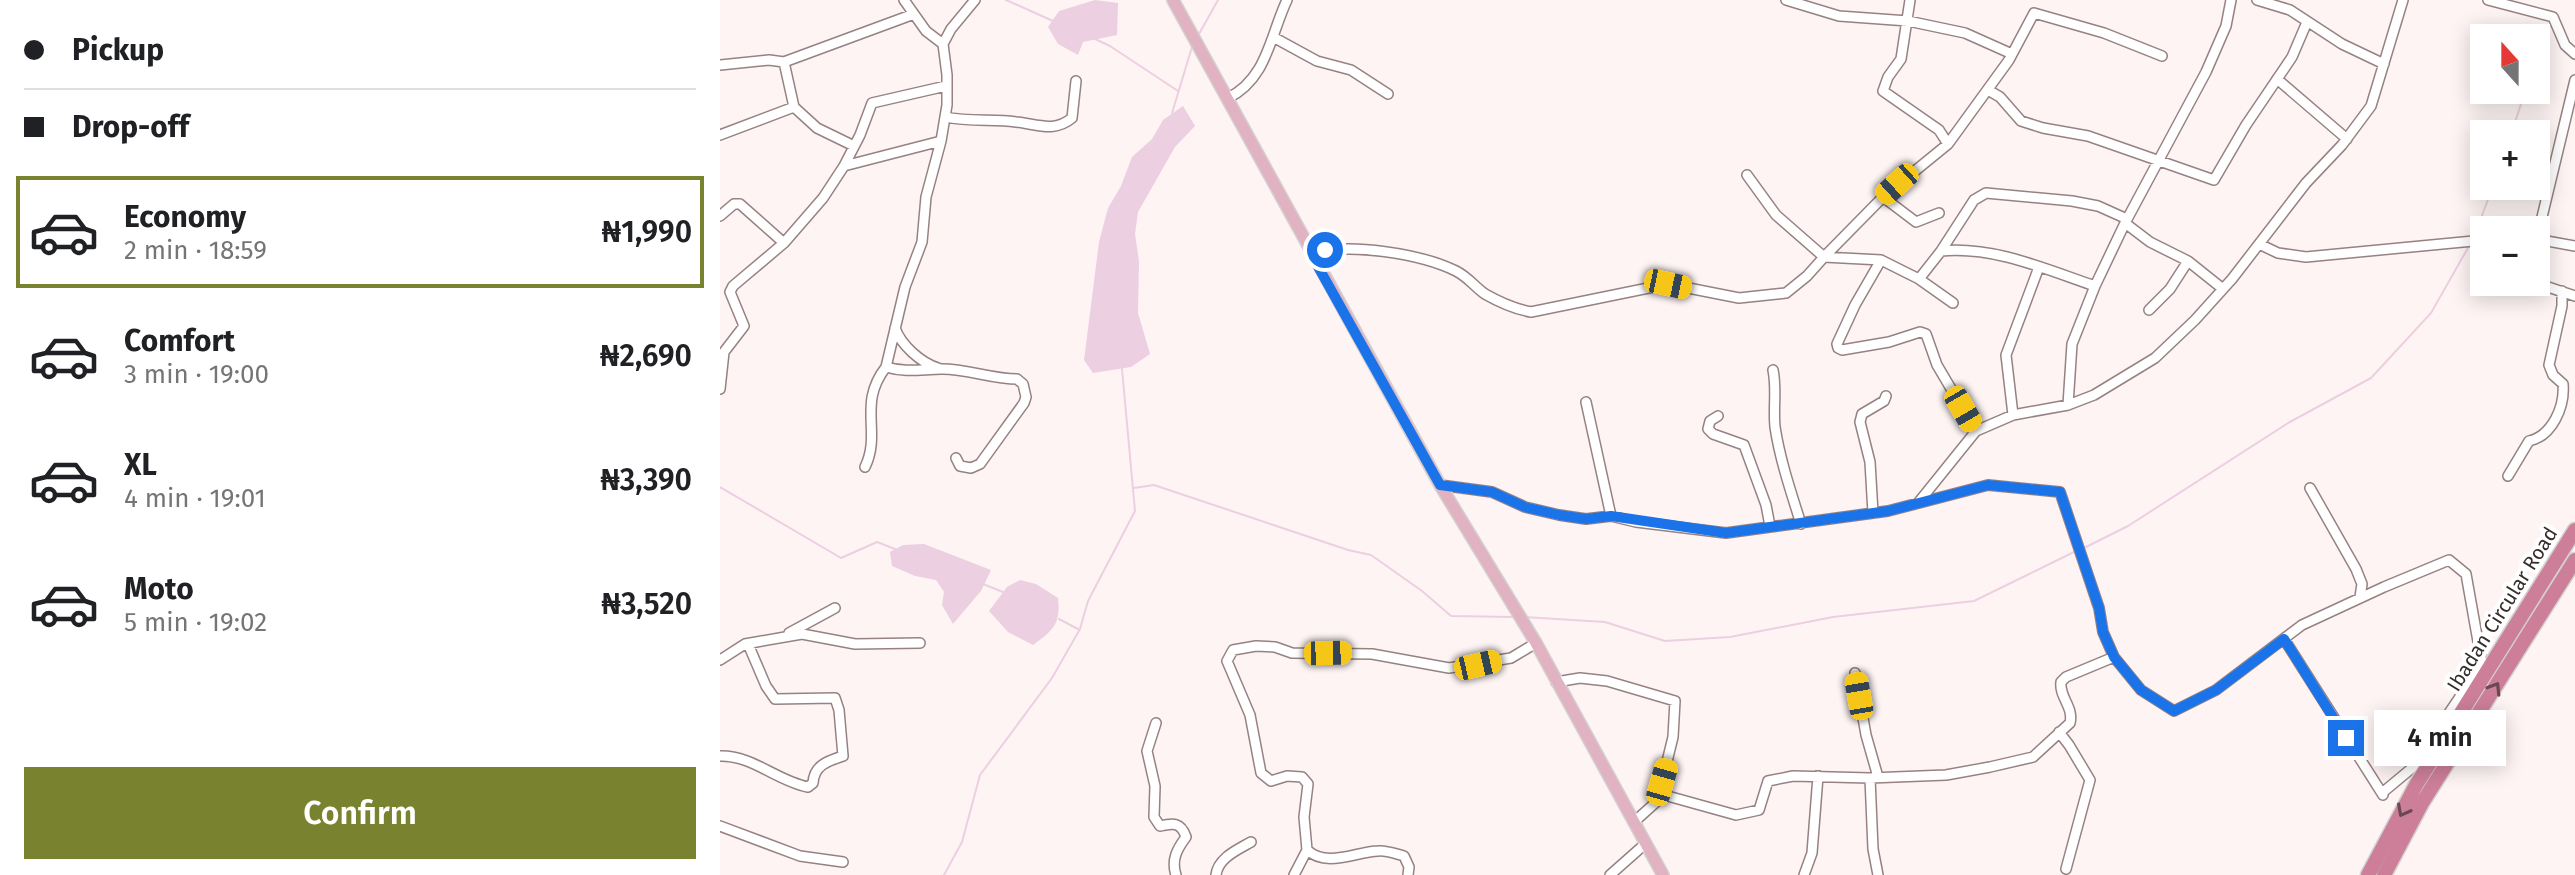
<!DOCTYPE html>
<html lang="en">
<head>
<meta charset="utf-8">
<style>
  body { margin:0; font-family:"Fira Sans",sans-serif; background:#f2f2f2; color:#202124; height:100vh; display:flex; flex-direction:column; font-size:30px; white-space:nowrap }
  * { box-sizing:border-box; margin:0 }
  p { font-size:26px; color:#757577 }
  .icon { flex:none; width:44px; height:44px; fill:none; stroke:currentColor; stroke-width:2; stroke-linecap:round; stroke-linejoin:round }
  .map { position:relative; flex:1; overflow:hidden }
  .drawer { display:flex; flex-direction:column; background:#fff; width:720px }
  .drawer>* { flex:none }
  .banner { display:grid; align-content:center; height:176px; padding:0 24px; background:#fff }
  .needle { width:52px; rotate:339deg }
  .controls { position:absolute; left:1750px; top:24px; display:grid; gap:16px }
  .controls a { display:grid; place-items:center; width:80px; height:80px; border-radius:0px; background:#fff; box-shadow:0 4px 20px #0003; font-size:40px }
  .end { position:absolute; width:36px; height:36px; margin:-18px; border:10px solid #1a73e8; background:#fff; box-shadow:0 0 0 4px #fff }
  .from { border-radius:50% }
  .bubble { position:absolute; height:56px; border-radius:0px; background:#fff; box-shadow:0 4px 20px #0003; font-size:26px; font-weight:600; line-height:56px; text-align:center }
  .car { position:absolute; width:24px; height:48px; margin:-24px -12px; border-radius:10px; box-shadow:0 0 6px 2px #0007; background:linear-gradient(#f5c518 24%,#345 0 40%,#f5c518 0 76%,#345 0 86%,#f5c518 0) }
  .banner b { display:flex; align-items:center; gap:28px; height:76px; font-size:30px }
  .banner b+b { border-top:2px solid #e0e0e0 }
  .banner i { width:20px; height:20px; background:#202124 }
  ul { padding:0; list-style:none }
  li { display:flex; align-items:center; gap:24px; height:112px; margin:0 16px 12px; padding:0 8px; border:4px solid transparent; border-radius:0px }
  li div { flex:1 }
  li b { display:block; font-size:30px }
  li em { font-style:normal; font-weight:600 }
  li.on { border-color:#79832f }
  li>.icon { width:72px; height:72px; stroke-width:1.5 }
  .button { display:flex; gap:16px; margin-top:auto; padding:16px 24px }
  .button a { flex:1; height:92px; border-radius:0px; background:#79832f; color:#fff; font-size:32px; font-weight:600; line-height:92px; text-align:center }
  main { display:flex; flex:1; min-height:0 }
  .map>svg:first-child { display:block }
</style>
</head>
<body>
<main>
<section class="drawer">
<div class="banner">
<b><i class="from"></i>Pickup</b>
<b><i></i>Drop-off</b>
</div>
<ul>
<li class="on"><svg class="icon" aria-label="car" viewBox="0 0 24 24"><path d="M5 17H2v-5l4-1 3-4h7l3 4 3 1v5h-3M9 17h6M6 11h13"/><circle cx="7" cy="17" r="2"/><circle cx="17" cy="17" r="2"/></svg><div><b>Economy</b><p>2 min · 18:59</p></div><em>₦1,990</em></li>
<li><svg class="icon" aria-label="car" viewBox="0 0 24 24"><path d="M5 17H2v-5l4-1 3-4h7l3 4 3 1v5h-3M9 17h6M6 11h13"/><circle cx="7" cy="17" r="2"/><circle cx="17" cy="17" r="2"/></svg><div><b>Comfort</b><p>3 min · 19:00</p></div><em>₦2,690</em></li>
<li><svg class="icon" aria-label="car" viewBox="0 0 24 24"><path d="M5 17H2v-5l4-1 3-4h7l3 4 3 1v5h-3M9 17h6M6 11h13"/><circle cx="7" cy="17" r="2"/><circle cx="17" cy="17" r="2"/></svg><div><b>XL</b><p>4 min · 19:01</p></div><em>₦3,390</em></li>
<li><svg class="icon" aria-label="car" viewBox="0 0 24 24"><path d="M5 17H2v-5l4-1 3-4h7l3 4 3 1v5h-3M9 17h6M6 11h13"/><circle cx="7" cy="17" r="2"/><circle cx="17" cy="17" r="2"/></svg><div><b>Moto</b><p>5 min · 19:02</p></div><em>₦3,520</em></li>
</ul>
<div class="button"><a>Confirm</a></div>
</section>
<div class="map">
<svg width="1855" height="875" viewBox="0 0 1855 875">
  <rect width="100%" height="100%" fill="#fef4f4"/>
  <path fill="#eccfe1" d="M375,0L398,3L397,35L363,42L358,55L338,44L328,27L339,11Z
    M463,106L475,126L455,147L418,212L415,234L419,261L418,313L430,354L411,367L373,373L364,360L379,242L388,208L401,186L412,157L432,139L443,120Z
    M204,544L271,570L261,591L233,624L222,605L224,592L216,580L195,576L172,566L170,552L183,545Z
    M300,580L316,584L338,598C341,624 333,631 313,645L288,632L269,611L287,587Z"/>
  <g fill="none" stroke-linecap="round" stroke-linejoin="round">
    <path stroke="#eccfe1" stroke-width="2" d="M286,0L333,21
      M479,34L498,0
      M375,39L390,46L458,91
      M452,113L472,47
      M1791,134L1801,104
      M1754,237L1773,186
      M0,487L121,558L157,542L175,549
      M414,488L434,485L628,550L651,555L702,591L731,616L793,617
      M1362,549L1408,526L1568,423L1651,378L1711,313L1749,246
      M263,584L283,592
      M804,617L885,622L945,641L1010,637L1113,617L1254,601L1356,551
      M339,619L358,629
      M224,875L242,842L260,775L332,678L360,629L368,601L415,511L402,369"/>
    <defs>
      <path id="minor" d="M184,0L206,31L223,44
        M1066,0L1119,16L1188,21L1245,33L1292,54
        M1190,0L1181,59L1168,77L1163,91L1219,130L1228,144
        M1537,0L1570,10L1622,44L1664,64
        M1768,0L1833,17L1845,45L1855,54
        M553,37L597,61L631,70L668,94
        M64,62L74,107L97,128L134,146
        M0,65L49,60L64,62L194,14
        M1557,79L1627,139
        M1268,90L1280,97L1301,121L1323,128L1368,136L1494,180L1526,125L1572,57L1587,22
        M508,98C547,79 550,36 567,0
        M225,117C249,122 273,119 296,122C317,124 334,133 352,118L356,81
        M0,135L74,107
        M124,166L140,135L152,103L226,86
        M1163,197L1196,222L1219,213
        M0,216L14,204H20L64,243
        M1405,223L1430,242L1468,261L1503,289
        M1816,239L1855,246
        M1539,244L1558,253L1586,257L1764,240
        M1221,251L1254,200L1266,193L1352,201L1378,206L1407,219
        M591,254C629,242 701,254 736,271C748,277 755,287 765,294C779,302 795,309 811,312L948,284L1019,298L1066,293L1087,276L1104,257L1056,215L1027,175
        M1104,257L1163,197L1228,144L1289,60L1314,13L1384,33L1442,56
        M1104,257L1161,260L1199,279L1221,251C1274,246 1325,269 1375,286
        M1816,258L1822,217L1855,80
        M1161,260L1135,305L1117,344L1118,348L1122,350L1169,342L1200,332L1206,334L1217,365L1256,431
        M1199,279L1233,303
        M1816,279L1822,285L1855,296
        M1429,310L1450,289L1468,261
        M175,328C181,345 201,363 218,368
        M166,367C186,373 203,369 222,369C248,369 272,379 297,379L303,384L306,397L304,403L260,464L251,468L240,466L236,458
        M1053,370C1057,389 1053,408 1055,427C1060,460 1071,492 1081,524
        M0,389L4,352L24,326L10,292L13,286L64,243L103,198L124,166L221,141L227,105V75L223,44L231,29L255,0
        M866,402L891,516
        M1348,405L1352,344L1375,286L1405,223L1486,72L1506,26L1511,0
        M1293,415L1286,355L1319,267
        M998,416L990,421L988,429L993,434L1024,445L1046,505L1050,526
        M145,467C162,432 137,404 166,367L185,287L202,242L206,197L221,141
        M1788,476L1809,441C1832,436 1845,407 1843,384L1833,375L1829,365L1842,306V291
        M720,485L772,492L805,507L839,515L866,519L891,516L916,522L1006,533L1168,511L1268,485L1340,492L1379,608L1383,632L1394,657
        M1590,488L1636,569L1642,584L1640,597
        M1198,503L1256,431L1293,415L1348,405L1374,395L1435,358L1475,320L1512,279L1586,183L1622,145L1651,106L1683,0
        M1153,513L1150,462L1140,422L1142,414L1164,401L1166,396
        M69,633L115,608
        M1564,639L1663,795
        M0,660L25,644L82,634L135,644L200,643
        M1135,673L1146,735L1158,777
        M836,682L860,678L887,681L955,701L953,737L942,782L944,795
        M436,723L427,751L435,786L434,817L440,826C453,823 461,822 466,837C457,849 451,860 456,875
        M1339,732L1349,745L1370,780L1346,869
        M0,756C32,755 57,781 88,787L93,783C94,765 108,761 123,756L119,710L115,698L55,699L46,686L28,644
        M1150,778L1153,849L1158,875
        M914,822L944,795L1016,815L1039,810L1048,781L1073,776L1150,778L1226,775L1270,767L1313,757L1350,723C1354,707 1339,697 1341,682L1346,677L1394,657L1421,690L1454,711L1496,690L1582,625L1664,587L1729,560L1746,574L1762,664L1692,768L1662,793
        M0,826L80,856L123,862
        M496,875C498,858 517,850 531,842
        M574,875L587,850
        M688,875L689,867L684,856C676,854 666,850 658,851C635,852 607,868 587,850L584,817L588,784L582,777L567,776L551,781L541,773L530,715L507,661L513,650L536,646L555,647L572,653L652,654L729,668L791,658L816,643
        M890,875L925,844
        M1084,875L1092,853L1098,776"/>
      <path id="major" d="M453,0L720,485L816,643L943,875"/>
      <path id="highway" d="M1648,875L1696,785L1855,530
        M1664,875L1702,803L1855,560"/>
    </defs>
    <use href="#minor" stroke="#968281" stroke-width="12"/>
    <use href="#major" stroke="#d3d1d1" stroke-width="14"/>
    <use href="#highway" stroke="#d3d1d1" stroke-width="17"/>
    <use href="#minor" stroke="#fff" stroke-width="9"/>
    <use href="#major" stroke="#e1b2c2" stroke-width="11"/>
    <use href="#highway" stroke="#cd7f99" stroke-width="14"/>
  </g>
  <defs><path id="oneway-chevron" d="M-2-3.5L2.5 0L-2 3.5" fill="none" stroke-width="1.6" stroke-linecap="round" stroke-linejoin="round" transform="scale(2)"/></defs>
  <g stroke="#6a4952">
    <use href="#oneway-chevron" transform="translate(1775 688) rotate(-58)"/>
    <use href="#oneway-chevron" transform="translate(1683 811) rotate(118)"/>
  </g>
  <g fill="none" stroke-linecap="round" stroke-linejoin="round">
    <path stroke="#1a73e8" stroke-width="10" d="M605,250L591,254L720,485L772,492L805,507L839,515L866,519L891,516L1006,533L1168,511L1268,485L1340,492L1379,608L1383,632L1394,657L1421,690L1454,711L1496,690L1564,639L1626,738"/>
  </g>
  <g text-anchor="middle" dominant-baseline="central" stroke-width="8" stroke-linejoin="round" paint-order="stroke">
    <g font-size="20" fill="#352c2c" stroke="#fff">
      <text transform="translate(1782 609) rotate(-58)">Ibadan Circular Road</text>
    </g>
  </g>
</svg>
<div class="controls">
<a><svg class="needle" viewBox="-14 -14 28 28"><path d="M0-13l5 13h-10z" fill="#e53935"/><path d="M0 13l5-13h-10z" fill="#757577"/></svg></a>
<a>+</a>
<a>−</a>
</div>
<i class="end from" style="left:605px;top:250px"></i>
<i class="end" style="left:1626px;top:738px"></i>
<div class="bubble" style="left:1654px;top:710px;width:132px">4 min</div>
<i class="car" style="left:1177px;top:184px;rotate:228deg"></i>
<i class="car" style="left:948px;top:284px;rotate:102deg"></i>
<i class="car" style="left:1243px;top:409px;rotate:150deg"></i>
<i class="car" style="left:608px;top:653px;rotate:89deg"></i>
<i class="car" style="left:758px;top:665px;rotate:77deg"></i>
<i class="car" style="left:1139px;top:696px;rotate:350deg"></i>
<i class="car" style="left:942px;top:782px;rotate:16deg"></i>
</div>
</main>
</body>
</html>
